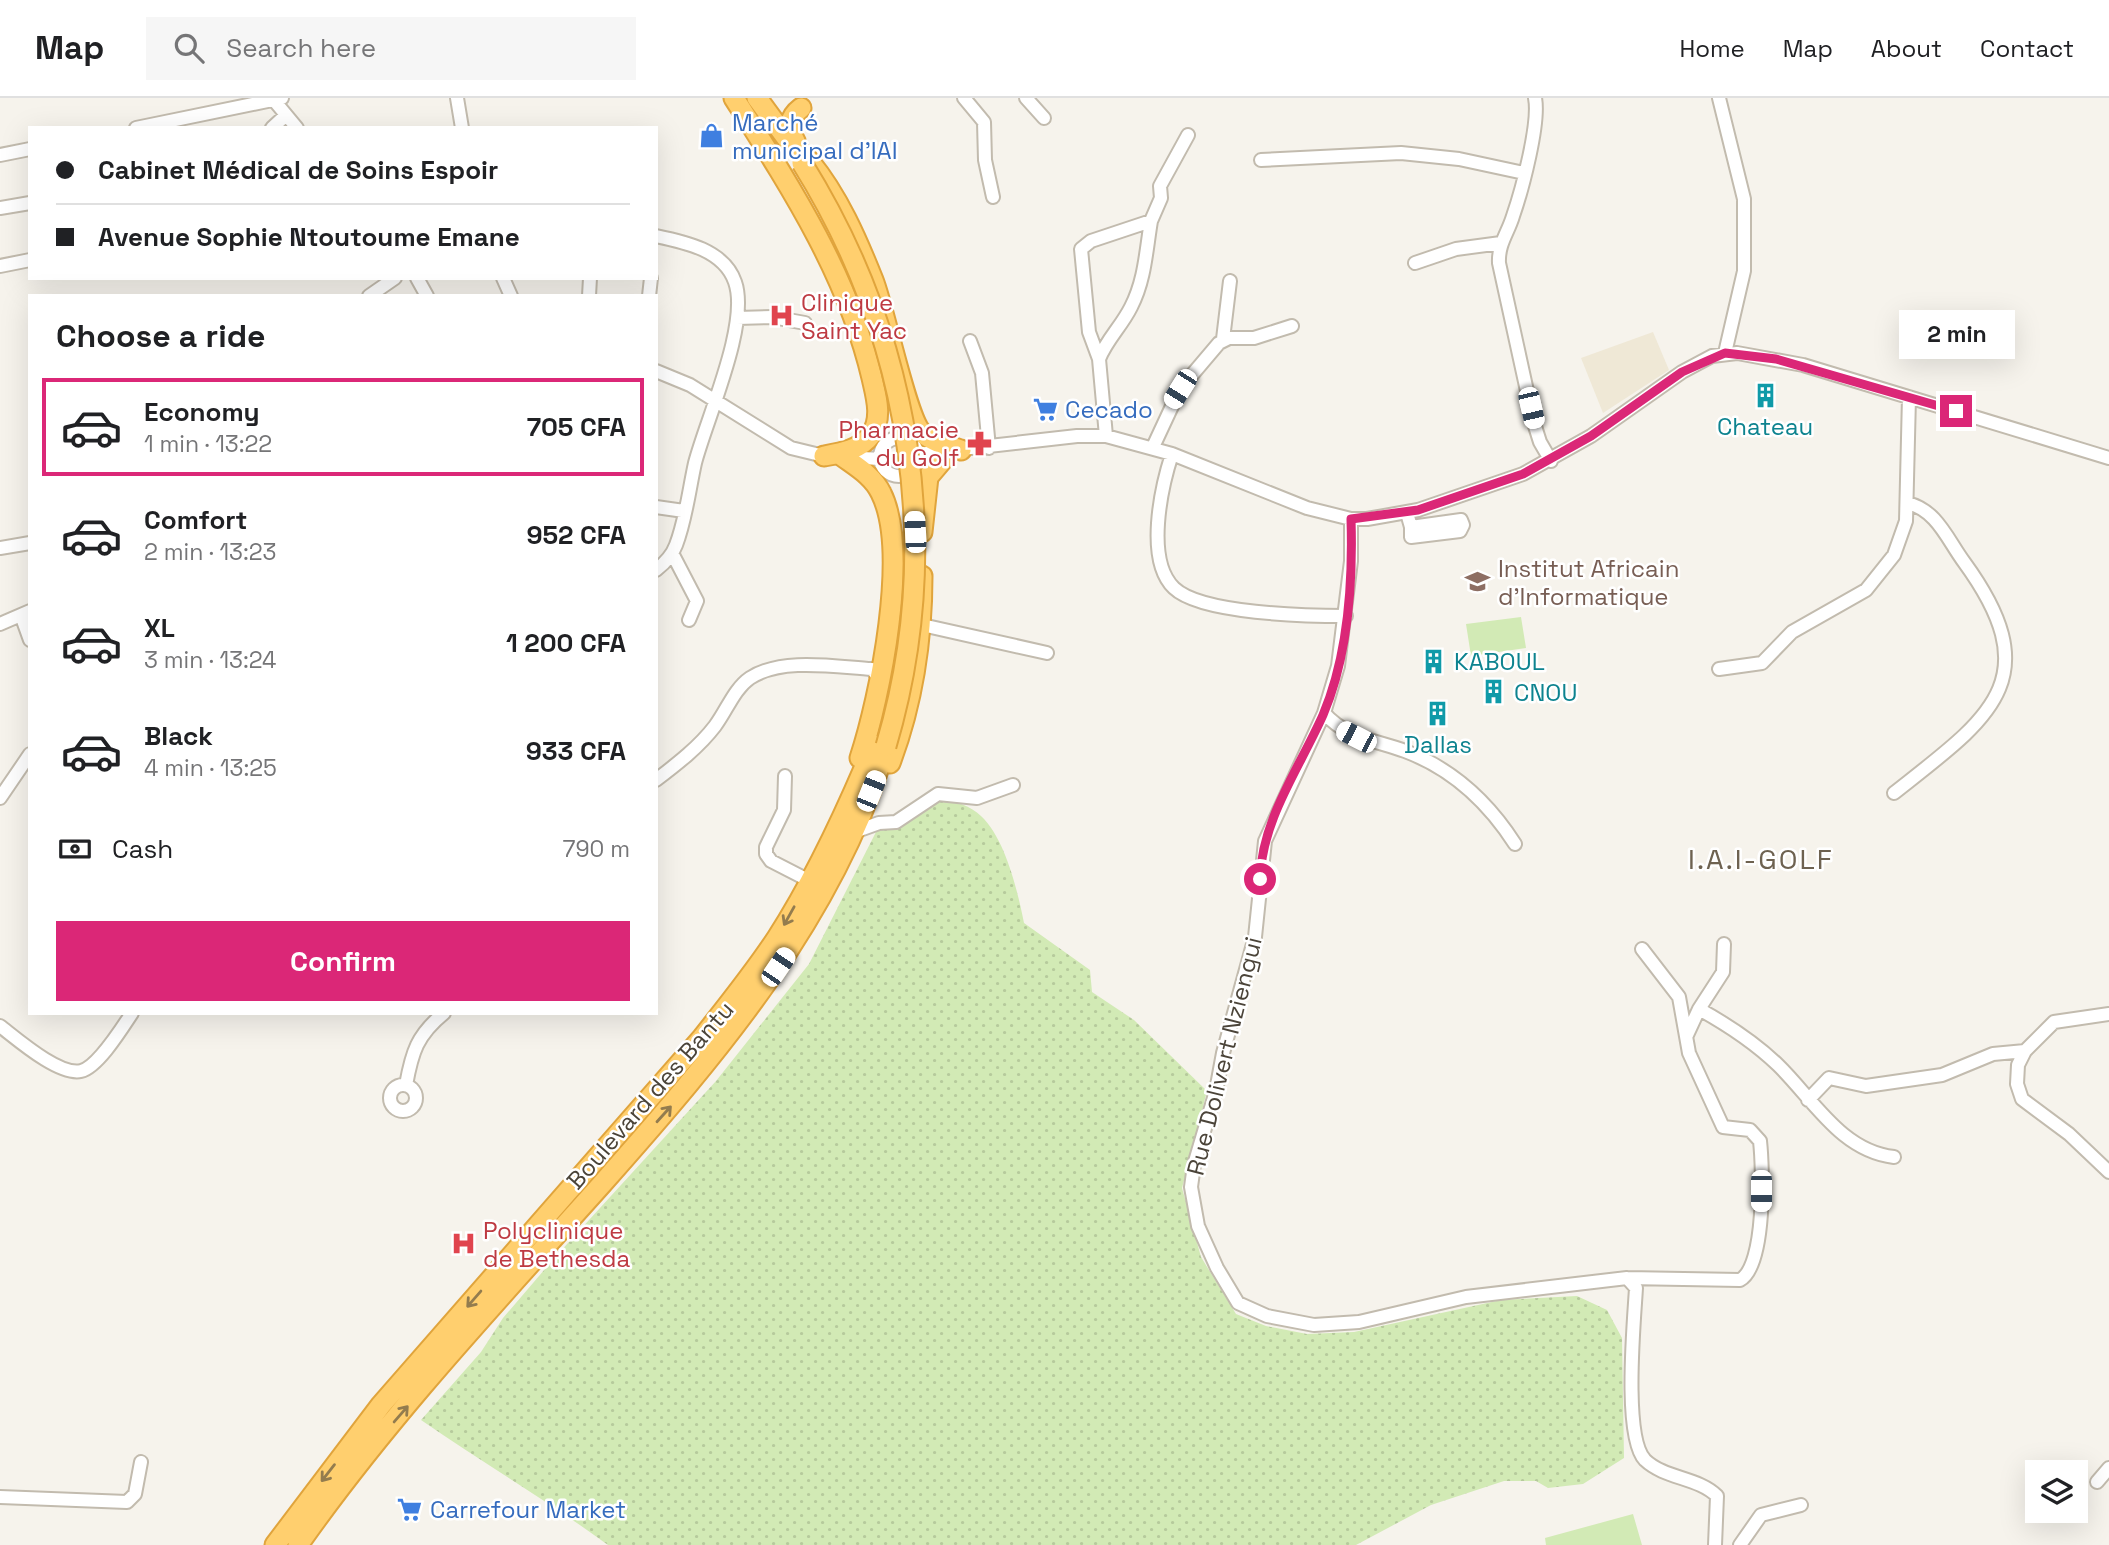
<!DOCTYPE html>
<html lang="en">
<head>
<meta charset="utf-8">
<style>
  body { margin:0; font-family:"Space Grotesk",sans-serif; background:#f6f6f6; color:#202124; height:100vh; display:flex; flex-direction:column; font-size:26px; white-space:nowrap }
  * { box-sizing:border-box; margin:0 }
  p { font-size:23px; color:#757577 }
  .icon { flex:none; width:38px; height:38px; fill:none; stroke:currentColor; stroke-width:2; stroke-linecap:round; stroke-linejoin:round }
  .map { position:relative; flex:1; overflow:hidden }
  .drawer { position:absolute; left:28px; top:196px; width:630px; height:721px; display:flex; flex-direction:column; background:#fff; border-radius:0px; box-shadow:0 7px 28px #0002 }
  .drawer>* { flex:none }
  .guide { position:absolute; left:28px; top:28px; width:630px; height:154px; border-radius:0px; box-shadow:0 7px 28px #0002; display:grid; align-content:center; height:154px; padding:0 28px; background:#fff }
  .buttons { position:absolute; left:2025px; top:1362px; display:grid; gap:14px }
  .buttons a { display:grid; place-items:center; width:63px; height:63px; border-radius:0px; background:#fff; box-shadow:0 7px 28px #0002; font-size:35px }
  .end { position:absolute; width:32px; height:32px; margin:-16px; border:9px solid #db2777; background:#fff; box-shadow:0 0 0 4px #fff }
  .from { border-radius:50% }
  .bubble { position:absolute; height:49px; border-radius:0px; background:#fff; box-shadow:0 7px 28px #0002; font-size:23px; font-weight:800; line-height:49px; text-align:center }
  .car { position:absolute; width:21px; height:42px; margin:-21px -10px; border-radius:9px; box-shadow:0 0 5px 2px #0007; background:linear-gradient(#fff 24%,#345 0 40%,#fff 0 76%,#345 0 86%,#fff 0) }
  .guide b { display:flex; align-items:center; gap:24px; height:66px; font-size:26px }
  .guide b+b { border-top:2px solid #e0e0e0 }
  .guide i { width:18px; height:18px; background:#202124 }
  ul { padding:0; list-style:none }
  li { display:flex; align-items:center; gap:21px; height:98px; margin:0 14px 10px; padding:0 14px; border:4px solid transparent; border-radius:0px }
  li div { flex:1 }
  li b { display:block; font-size:26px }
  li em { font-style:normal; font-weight:800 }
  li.on { border-color:#db2777 }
  li>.icon { width:63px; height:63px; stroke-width:1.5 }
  h2 { padding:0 28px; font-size:32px; line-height:84px }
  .pay { display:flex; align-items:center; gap:18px; height:77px; padding:0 28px; font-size:26px }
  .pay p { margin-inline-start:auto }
  .action { display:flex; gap:14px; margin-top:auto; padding:14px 28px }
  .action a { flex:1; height:80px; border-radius:0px; background:#db2777; color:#fff; font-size:28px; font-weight:800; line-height:80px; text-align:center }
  header { display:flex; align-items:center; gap:42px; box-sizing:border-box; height:98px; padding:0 35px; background:#fff; border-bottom:2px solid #e0e0e0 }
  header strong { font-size:33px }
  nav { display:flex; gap:38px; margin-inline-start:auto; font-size:24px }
  .search { width:490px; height:63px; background:#f6f6f6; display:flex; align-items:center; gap:18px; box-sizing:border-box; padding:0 24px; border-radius:0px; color:#757577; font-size:26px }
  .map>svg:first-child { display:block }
</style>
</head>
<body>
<header>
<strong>Map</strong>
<div class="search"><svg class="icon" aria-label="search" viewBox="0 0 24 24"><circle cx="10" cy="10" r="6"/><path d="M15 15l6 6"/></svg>Search here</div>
<nav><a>Home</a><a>Map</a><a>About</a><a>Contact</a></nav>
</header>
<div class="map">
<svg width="2109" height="1447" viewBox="0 0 2109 1447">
  <defs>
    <pattern id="grass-dots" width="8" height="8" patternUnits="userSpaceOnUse" patternTransform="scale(1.75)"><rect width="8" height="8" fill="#d2eab5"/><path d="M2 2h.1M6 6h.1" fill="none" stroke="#b6ca9c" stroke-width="1.8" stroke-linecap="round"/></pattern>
  </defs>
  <rect width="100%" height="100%" fill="#f6f3ec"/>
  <path fill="#efe8d6" d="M1653,234L1669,272L1603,315L1581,260Z"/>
  <path fill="url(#grass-dots)" d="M942,698C955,704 971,708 981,718C1005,740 1018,794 1024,825L1090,872L1092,894L1134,922L1207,993L1182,1090L1201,1159L1236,1216L1266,1228L1307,1236L1354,1234L1501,1202L1577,1198L1607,1212L1622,1240L1624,1360L1583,1386L1548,1390L1536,1383H1504L1431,1407L1356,1447H608C548,1403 483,1365 421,1322L481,1254L503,1220L557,1157L716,983L809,866L877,732L892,729Z"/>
  <path fill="#d2eab5" d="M1521,519L1526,550L1471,558L1466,526Z
    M1633,1416L1642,1447H1546L1545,1440Z"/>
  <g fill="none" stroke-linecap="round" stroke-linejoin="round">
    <defs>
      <path id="minor" d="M272,0L297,30
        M457,0L462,30
        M964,0L984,24L985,62L993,99
        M1026,0L1044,20
        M1535,0C1540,25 1522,92 1513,118C1508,135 1498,146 1499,165L1534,325L1540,344L1551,363
        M1719,0L1744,101V173L1725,255
        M136,30L282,0
        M272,30L285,18
        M0,57L30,51
        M1261,62L1401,55L1459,61L1524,75
        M0,110L30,105
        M656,138C685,144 724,152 735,184C750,226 706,322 695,365C689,392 686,421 676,447C672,458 665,465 656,472
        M1415,165L1456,151L1501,145
        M0,168L30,162
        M417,180L427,198
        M503,180L511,198
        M369,198L395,180
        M589,198L590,180
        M649,198L651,180
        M737,220L772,219L805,225
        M1223,241L1230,183
        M970,243L982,275L989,350
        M1099,261C1107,241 1121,229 1131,209C1145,182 1146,153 1151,123
        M656,273L690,287L791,350L824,358L881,361
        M1106,338L1099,261L1089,234L1081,151L1091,143L1151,123L1161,100L1160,88L1188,37
        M880 359a19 19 0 1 1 38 0a19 19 0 1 1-38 0Z
        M1153,349L1180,291L1219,245L1229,240H1254L1292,228
        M918,356L1077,338H1106L1172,356L1307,410L1351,421H1367L1418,412L1523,376L1591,338L1682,274L1712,258L1737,255L1803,267L2109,360
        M1172,356C1161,390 1145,462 1174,490C1201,516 1307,518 1346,518
        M656,409L684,413
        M1407,415L1411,429L1461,422L1463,427L1460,433L1411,439V429
        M1351,421V463L1338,568L1324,615L1265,743L1255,839L1223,955L1216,993L1194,1067L1191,1089L1198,1128L1217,1170L1238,1205L1267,1218L1314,1227L1359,1224L1466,1199L1627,1180L1636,1190C1634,1224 1623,1339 1645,1362C1665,1381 1698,1379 1717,1398L1715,1447
        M0,450L30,445
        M672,455L697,503L689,522
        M21,517L30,542
        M0,526L30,513
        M922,527L1047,555
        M1719,571L1762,565L1792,534L1866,492L1894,457L1906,423L1909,299
        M1324,615C1346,640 1375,642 1405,653C1453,671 1488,704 1515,746
        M785,678L784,712L766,749V756L771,763L808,782
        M656,682C677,666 699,649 715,628C727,612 734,591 750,580C782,559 836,569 872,571L880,582
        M1894,695C1989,620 2050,582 1964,464C1947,441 1937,412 1907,405
        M0,700L30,656
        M854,734L879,725L896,724L938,696L977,700L1013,687
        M1699,911C1728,927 1754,944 1778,967C1813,1001 1841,1053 1894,1059
        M2109,916L2054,924L2025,953L2018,967L2017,986L2022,1001L2069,1036L2109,1074
        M0,928C17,941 59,978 81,973C98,969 122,930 132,915
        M1687,937L1699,911L1723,874L1724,846
        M390 1000a13 13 0 1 1 26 0a13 13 0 1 1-26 0Z
        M406,987C412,954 417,937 444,915
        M1808,1002L1829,980L1866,988L1942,977L1993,956L2025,953
        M1627,1180L1740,1182C1766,1168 1763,1070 1760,1043L1750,1032L1723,1029L1689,955L1679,899L1642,851
        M2097,1384L2109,1370
        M0,1399L127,1404L135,1396L141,1364
        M1740,1447L1761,1417L1801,1407"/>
      <path id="highway" d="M734,0C790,88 848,177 872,280C876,298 883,320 871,337C860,352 841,355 824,358
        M757,0L793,49
        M790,34C791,49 801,53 810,64C838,98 857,142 873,182C885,212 906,320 922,335C933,344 948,348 961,352
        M795,43C787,31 789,19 801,10
        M842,358C857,369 873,378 881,395C910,453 880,599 860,660
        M922,434L928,379L950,353
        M890,665C913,604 922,543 922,478
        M275,1447L381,1307L702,940C728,907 754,875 777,840C815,781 847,712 874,647
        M298,1447C388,1319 497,1203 601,1087C718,955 834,820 886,648"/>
    </defs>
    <use href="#minor" stroke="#c2bbae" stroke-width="16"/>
    <use href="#highway" stroke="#e0a43c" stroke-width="23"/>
    <use href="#minor" stroke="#fff" stroke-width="12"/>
    <use href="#highway" stroke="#ffcf6e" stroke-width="19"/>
    <defs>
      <path id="highway-bridge" d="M802,65C911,240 945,449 886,648"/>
    </defs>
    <use href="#highway-bridge" stroke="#e0a43c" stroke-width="23" stroke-linecap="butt"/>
    <use href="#highway-bridge" stroke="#ffcf6e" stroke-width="19"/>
  </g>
  <defs><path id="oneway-shaft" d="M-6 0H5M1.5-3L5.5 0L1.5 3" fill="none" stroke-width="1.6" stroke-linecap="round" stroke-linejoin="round" transform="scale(1.75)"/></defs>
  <g stroke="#937c4e">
    <use href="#oneway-shaft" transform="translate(789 818) rotate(119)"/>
    <use href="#oneway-shaft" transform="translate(664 1016) rotate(-48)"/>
    <use href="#oneway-shaft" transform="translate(474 1201) rotate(131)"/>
    <use href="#oneway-shaft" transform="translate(401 1316) rotate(-49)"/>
    <use href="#oneway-shaft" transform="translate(328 1375) rotate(128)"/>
  </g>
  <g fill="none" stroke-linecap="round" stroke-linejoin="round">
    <path stroke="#db2777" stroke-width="9" d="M1260,781C1262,721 1299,671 1323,617C1348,558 1353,485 1351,421L1418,412L1523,376L1591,338L1682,274L1725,255L1776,261L1956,313"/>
  </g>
  <defs>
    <symbol id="shop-bare" viewBox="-9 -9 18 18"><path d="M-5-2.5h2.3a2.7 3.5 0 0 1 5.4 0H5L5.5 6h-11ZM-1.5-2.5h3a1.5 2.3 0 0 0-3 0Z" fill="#3f7fe0" stroke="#fff" stroke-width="2.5" paint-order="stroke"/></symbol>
    <symbol id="hospital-bare" viewBox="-9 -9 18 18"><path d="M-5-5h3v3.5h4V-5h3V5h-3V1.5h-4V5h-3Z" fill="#e0444e" stroke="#fff" stroke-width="2.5" paint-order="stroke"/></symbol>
    <symbol id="building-bare" viewBox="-9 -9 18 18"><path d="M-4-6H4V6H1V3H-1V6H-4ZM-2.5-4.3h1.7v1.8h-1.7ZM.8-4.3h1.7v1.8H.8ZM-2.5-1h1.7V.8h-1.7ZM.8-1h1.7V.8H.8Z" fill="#0f9aa8" stroke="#fff" stroke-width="2.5" paint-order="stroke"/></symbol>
    <symbol id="supermarket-bare" viewBox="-9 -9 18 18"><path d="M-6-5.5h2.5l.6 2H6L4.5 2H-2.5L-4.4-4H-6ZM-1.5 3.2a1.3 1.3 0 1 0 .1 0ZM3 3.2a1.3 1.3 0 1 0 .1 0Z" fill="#3f7fe0" stroke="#fff" stroke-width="2.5" paint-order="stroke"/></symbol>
    <symbol id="pharmacy-bare" viewBox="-9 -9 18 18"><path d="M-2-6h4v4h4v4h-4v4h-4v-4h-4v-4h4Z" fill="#e0444e" stroke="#fff" stroke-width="2.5" paint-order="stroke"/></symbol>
    <symbol id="university-bare" viewBox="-9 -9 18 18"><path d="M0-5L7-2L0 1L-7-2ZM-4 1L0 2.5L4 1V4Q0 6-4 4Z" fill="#8d6e63" stroke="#fff" stroke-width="2.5" paint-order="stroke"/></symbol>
  </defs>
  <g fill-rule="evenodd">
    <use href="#shop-bare" x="694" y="20" width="35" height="35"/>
    <use href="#hospital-bare" x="764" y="200" width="35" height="35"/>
    <use href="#building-bare" x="1748" y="280" width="35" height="35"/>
    <use href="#supermarket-bare" x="1028" y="294" width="35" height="35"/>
    <use href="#pharmacy-bare" x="962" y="328" width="35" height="35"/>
    <use href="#university-bare" x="1460" y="466" width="35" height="35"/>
    <use href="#building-bare" x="1416" y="546" width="35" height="35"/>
    <use href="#building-bare" x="1476" y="576" width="35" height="35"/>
    <use href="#building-bare" x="1420" y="598" width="35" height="35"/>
    <use href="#hospital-bare" x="446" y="1128" width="35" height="35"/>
    <use href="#supermarket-bare" x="392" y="1394" width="35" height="35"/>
  </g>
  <g text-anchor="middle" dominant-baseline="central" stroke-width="5" stroke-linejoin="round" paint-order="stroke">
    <g font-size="24" fill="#366cbe" stroke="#fff" text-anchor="start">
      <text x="732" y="24">Marché<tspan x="732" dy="28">municipal d'IAI</tspan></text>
      <text x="1065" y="311">Cecado</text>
      <text x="430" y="1411">Carrefour Market</text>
    </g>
    <g font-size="24" fill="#be3a42" stroke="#fff" text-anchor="start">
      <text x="801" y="204">Clinique<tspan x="801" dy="28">Saint Yac</tspan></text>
      <text x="959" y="331" text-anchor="end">Pharmacie<tspan x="959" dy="28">du Golf</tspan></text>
      <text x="483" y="1132">Polyclinique<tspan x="483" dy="28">de Bethesda</tspan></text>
    </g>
    <g font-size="24" fill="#0d838f" stroke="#fff">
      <text x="1765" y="328">Chateau</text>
      <text x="1454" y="563" text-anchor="start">KABOUL</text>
      <text x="1514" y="594" text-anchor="start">CNOU</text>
      <text x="1438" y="646">Dallas</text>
    </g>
    <g font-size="24" fill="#785e54" stroke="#fff" text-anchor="start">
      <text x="1498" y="470">Institut Africain<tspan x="1498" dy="28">d'Informatique</tspan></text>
    </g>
    <g font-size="24" fill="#4b4439" stroke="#fff">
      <text transform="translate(1224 958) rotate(-76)">Rue Dolivert Nziengui</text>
      <text transform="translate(650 997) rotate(-49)">Boulevard des Bantu</text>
    </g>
    <g font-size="28" letter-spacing="2" fill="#6e6250" stroke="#fff">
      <text x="1761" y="761">I.A.I-GOLF</text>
    </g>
  </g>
</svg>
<div class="buttons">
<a><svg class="icon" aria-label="layers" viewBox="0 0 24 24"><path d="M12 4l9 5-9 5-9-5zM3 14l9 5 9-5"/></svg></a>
</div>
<i class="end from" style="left:1260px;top:781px"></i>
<i class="end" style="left:1956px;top:313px"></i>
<div class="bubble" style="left:1899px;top:212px;width:116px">2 min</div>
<i class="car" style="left:1180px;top:291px;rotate:212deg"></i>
<i class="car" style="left:1531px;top:310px;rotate:167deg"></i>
<i class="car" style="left:915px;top:434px;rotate:357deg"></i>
<i class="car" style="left:1356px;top:639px;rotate:297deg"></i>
<i class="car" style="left:871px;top:693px;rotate:22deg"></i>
<i class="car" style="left:778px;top:869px;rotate:34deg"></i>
<i class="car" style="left:1761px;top:1093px;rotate:180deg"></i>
<div class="guide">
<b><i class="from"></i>Cabinet Médical de Soins Espoir</b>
<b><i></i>Avenue Sophie Ntoutoume Emane</b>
</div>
<section class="drawer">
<h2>Choose a ride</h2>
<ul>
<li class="on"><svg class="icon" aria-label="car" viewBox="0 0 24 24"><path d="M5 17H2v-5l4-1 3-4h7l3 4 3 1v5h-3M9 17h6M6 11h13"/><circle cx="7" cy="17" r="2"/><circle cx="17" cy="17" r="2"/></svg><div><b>Economy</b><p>1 min · 13:22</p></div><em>705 CFA</em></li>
<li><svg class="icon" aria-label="car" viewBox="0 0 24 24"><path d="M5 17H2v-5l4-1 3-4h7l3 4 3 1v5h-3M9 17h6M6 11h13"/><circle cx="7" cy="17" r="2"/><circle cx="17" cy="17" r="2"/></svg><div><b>Comfort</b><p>2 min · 13:23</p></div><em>952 CFA</em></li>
<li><svg class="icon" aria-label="car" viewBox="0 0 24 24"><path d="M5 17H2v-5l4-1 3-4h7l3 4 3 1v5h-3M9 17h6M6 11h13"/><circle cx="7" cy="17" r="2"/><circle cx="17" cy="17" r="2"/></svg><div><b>XL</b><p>3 min · 13:24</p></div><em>1 200 CFA</em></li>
<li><svg class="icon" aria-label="car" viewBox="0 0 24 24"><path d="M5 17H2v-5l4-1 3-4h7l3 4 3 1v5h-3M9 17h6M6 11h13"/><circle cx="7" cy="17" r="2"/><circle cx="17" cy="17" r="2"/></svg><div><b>Black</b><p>4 min · 13:25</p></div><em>933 CFA</em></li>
</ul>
<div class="pay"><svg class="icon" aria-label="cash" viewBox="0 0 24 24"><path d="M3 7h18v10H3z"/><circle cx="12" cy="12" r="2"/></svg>Cash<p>790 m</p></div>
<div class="action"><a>Confirm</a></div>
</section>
</div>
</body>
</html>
